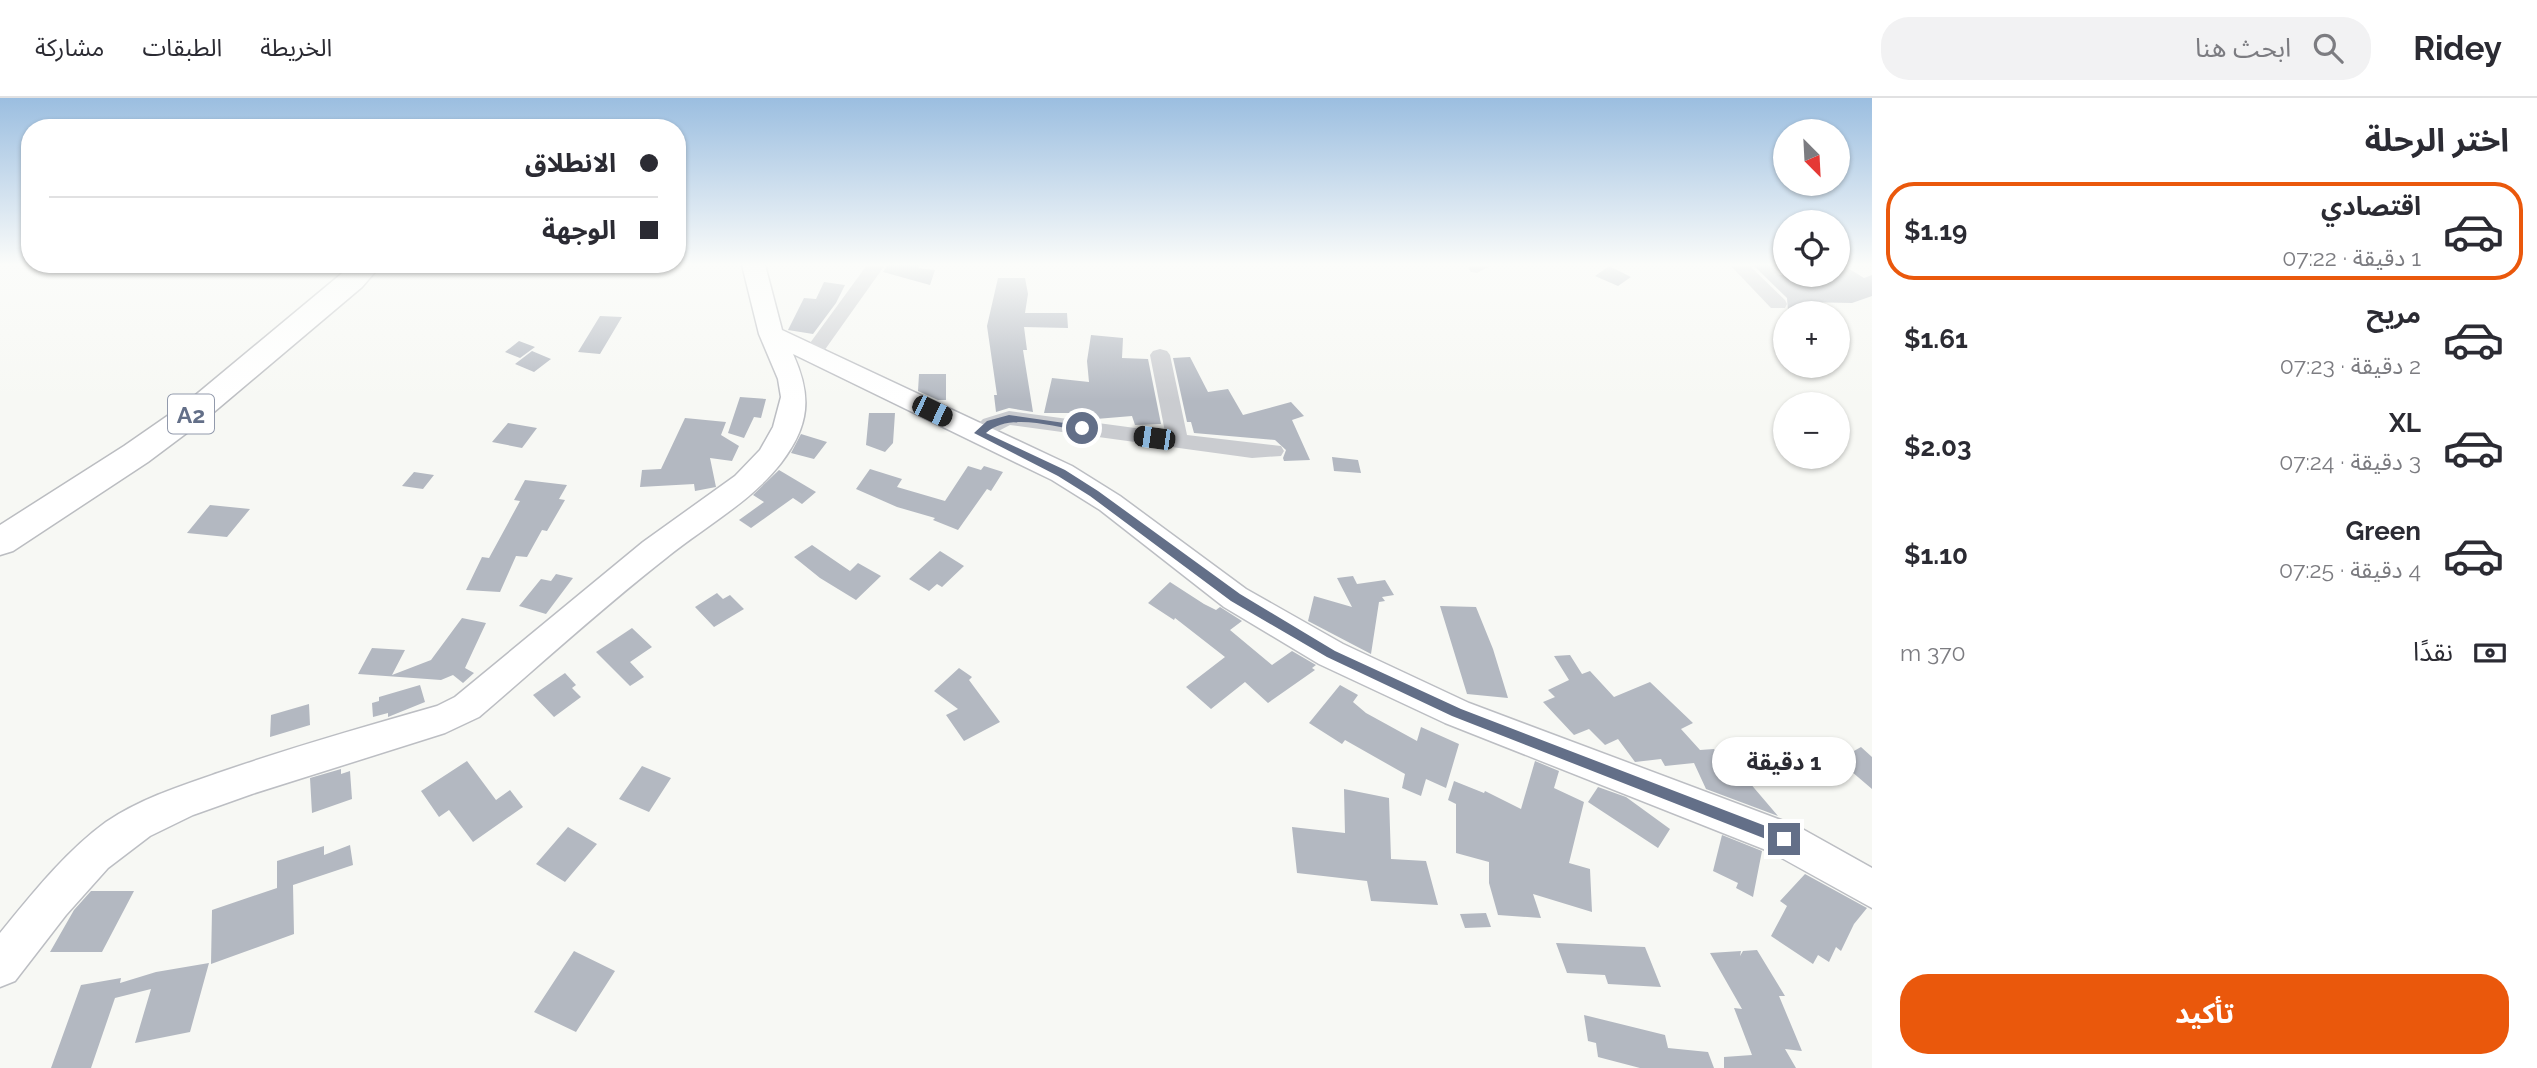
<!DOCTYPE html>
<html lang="ar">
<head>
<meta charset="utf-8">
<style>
  body { margin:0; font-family:Raleway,"Noto Sans Arabic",sans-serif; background:#f2f2f3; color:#2b2b33; direction:rtl; height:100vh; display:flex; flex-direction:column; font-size:26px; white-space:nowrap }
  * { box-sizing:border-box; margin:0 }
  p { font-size:23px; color:#7c7c81 }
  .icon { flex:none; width:38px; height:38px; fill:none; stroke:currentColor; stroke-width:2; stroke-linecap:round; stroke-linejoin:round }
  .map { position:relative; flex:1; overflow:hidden; direction:ltr }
  .drawer { display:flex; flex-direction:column; background:#fff; width:665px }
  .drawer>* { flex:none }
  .top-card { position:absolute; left:21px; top:21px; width:665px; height:154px; border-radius:28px; box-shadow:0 2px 5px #0004; direction:rtl; display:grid; align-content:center; height:154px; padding:0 28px; background:#fff }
  .needle { width:46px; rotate:156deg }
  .controls { position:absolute; left:1773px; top:21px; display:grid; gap:14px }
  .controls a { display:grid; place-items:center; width:77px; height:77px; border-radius:50%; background:#fff; box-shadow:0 2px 5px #0004; font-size:35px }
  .end { position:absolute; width:32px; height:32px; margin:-16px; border:9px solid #636f88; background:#fff; box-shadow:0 0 0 4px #fff }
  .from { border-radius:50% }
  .bubble { position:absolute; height:49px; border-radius:24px; background:#fff; box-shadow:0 2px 5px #0004; font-size:23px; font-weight:700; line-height:49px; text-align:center; direction:rtl }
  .car { position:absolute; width:21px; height:42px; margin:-21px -10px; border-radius:9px; box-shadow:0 0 5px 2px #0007; background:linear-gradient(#222 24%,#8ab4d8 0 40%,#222 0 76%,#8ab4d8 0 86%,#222 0) }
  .top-card b { display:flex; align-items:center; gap:24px; height:66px; font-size:26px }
  .top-card b+b { border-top:2px solid #e1e1e2 }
  .top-card i { width:18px; height:18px; background:#2b2b33 }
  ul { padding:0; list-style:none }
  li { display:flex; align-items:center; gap:21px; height:98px; margin:0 14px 10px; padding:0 14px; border:4px solid transparent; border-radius:28px }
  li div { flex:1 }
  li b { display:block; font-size:26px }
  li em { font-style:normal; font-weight:700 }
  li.selected { border-color:#ea580c }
  li>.icon { width:63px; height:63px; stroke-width:1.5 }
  h2 { padding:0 28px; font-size:32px; line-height:84px }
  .pay { display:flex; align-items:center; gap:18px; height:77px; padding:0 28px; font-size:26px }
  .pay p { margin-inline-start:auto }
  .primary-button { display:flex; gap:14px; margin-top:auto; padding:14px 28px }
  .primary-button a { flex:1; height:80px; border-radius:28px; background:#ea580c; color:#fff; font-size:28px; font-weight:700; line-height:80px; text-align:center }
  header { display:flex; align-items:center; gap:42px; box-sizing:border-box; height:98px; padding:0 35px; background:#fff; border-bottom:2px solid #e1e1e2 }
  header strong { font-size:33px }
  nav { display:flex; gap:38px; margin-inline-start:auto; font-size:24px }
  .search { width:490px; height:63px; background:#f2f2f3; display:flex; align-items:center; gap:18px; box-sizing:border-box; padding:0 24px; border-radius:28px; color:#7c7c81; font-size:26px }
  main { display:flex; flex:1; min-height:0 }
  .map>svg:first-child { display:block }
</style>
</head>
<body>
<header>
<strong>Ridey</strong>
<div class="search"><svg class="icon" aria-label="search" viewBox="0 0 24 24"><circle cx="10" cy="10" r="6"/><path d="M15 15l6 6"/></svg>ابحث هنا</div>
<nav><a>الخريطة</a><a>الطبقات</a><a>مشاركة</a></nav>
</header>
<main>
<section class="drawer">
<h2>اختر الرحلة</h2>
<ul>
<li class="selected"><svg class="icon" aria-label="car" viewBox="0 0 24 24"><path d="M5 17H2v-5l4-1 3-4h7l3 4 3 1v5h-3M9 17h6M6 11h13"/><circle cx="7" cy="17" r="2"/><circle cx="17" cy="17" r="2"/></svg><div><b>اقتصادي</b><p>1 دقيقة · 07:22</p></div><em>$1.19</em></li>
<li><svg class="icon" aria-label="car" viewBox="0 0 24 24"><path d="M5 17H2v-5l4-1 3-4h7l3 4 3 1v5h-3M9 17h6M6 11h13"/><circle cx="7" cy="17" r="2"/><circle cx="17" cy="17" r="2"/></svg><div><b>مريح</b><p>2 دقيقة · 07:23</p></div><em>$1.61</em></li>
<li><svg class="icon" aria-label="car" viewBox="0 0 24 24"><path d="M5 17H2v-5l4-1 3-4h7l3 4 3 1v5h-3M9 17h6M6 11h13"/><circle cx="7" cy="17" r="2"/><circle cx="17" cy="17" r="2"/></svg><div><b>XL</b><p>3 دقيقة · 07:24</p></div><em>$2.03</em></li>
<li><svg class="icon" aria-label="car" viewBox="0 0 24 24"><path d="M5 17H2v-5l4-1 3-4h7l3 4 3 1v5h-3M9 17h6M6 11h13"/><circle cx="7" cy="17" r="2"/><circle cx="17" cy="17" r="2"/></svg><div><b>Green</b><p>4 دقيقة · 07:25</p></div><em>$1.10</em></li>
</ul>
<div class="pay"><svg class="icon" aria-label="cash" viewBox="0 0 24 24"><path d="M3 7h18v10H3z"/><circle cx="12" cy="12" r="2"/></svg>نقدًا<p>370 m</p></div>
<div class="primary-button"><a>تأكيد</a></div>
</section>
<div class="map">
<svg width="1872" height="970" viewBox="0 0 1872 970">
  <rect width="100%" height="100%" fill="#f7f8f4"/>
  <path fill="#b3b8c1" d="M888,167H921L918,170L935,172L930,187L883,174Z
    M1753,167H1770L1779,177H1838V173L1848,170L1864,180L1872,177V198L1852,205L1804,204L1812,213H1788L1787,200Z
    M1609,168L1631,179L1618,188L1595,178Z
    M998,180H1025L1028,196L1025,215H1067L1068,230L1024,229L1027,252H1023L1033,314L1009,310L996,314L994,297H997L987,228Z
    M824,184L845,187L836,205L813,236L788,232L804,200L816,201Z
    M600,218L622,219L600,256L578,254Z
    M1091,237L1123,240L1122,260L1148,261L1161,326L1135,327L1132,318L1096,321L1094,315H1044L1052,280L1089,284L1087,263Z
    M519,243L535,249L520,260L505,254Z
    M532,253L551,261L534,274L515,266Z
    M1190,259L1208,294L1228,291L1243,317L1291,304L1304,318L1292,322L1310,362L1284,363L1283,360L1286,352L1275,342L1194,335L1191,324H1187L1173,260Z
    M919,276H946V302H938L918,293Z
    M740,299L766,301L761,320L754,319L744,340L728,335Z
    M869,315H895L893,345L885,354L866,347Z
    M685,320L726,324L721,337L739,348L732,363L710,360L716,389L695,393L694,386L640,389L642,372L661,371Z
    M508,325L537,330L522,350L492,344Z
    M801,336L827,344L814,361L791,355Z
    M1332,359L1358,362L1361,375L1334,373Z
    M968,368L981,372L984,368L1003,374L991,393L987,391L958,432L933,422L935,420L897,409L856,391L870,371L902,381L897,389L945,403Z
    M779,372L816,394L802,406L793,400L751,430L739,422L764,404L753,397Z
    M414,374L434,377L423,391L402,388Z
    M525,382L567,387L559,401L565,402L547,433L542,432L527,459L516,458L500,494L466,492L482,459L489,460L520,403L514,402Z
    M210,407L250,411L227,439L187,435Z
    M812,447L850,473L858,465L881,478L856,502L820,480L794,459Z
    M940,453L964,468L942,489L937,486L929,493L909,481Z
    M556,476L573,480L546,516L519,508L541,481L551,483Z
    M1353,478L1357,486L1385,482L1394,497L1382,499L1385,503L1379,504L1371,556L1308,523L1314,498L1352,509L1337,480Z
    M1170,484L1204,506L1216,512L1220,509L1242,523L1230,532L1272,567L1292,553L1316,567L1312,570L1315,572L1268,605L1245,584L1211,611L1186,589L1225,559L1175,520L1174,522L1148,505Z
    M717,495L723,501L730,497L744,511L714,529L695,509Z
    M1440,508L1476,509L1493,551L1508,600L1467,596Z
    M462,520L486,525L465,570L474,575L463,585L453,577L441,582L358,576L372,550L405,552L392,577L431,562Z
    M632,530L652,549L630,564L644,579L630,588L596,554Z
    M1570,557L1582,576L1590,573L1614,599L1650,584L1693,625L1681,631L1700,652L1714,651L1736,687L1749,684L1778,718L1706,691L1694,665L1665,668L1661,661L1635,664L1618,641L1605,647L1589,631L1574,637L1543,604L1555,599L1548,592L1569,582L1554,558Z
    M959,570L972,579L969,582L1000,624L964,643L946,617L958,611L934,593Z
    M565,575L576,587L572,590L581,599L554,619L533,597Z
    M420,587L425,604L388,619V615L373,619L372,605L379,603V599Z
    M1340,587L1358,597L1353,604L1366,615L1417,643L1421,629L1459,646L1446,690L1426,681L1421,698L1402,690L1405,676L1345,642L1342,646L1309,625Z
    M309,606L310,627L270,639L271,617Z
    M1861,649L1872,659V691L1838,662Z
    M467,663L496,702L510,692L523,709L473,744L449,712L439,719L421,693Z
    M1535,663L1559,673L1554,690L1584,704L1569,765L1590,771L1592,814L1533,796L1541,820L1498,817L1489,785V764L1456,755V706L1448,702L1454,683L1484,695L1485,693L1521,711Z
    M642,668L671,680L649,714L619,701Z
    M341,671V676L350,673L352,701L312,715L310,680Z
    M1598,689L1626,699L1670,731L1658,750L1588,704Z
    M1344,691L1389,700L1391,761L1426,763L1438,807L1371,803L1367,783L1297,775L1292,729L1345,735Z
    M568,729L597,746L565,784L536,766Z
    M1722,737L1762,753L1753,799L1736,790L1738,785L1713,773Z
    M350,747L353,767L293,787L294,836L211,866L212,812L277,790V763L324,748V757Z
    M1805,776L1867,810L1854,826L1841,853L1836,849L1829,864L1818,857L1813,866L1771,838L1787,808L1780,803Z
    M91,793H134L102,854H50L74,812Z
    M1486,815L1491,829L1465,830L1460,816Z
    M1556,845L1645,849L1661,889L1608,886L1605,877L1567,875Z
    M1757,852L1785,898H1779L1802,953L1785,951L1796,970H1724V959L1752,957L1734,910L1742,911L1710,855L1741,853L1740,858L1743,853Z
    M574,853L615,873L576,934L534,914Z
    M209,865L190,934L135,945L151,891L115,900L91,970H51L81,887L121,880L120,885L156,874Z
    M1584,917L1665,937L1668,950L1708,954L1714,970H1640L1598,959L1596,945L1588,943Z"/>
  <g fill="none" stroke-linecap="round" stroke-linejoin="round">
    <defs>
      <path id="major" d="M742,167H765L782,232L1072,368L1120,398L1246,491L1343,546L1469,605L1797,728L1872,770V810L1771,754L1445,625L1319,566L1224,509L1100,412L1052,382L793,256C812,298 810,327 781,365C751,404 704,429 666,460C602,510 541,566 479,619L445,635L252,696L193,717L150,738L108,770L66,817L15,883L0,889V835C32,796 65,754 106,724C140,701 180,688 218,675C290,650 363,629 437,608L455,599L643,444L735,378L760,352L773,329L781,299L778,281L759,236Z"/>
      <path id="highway" d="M352,167H381L362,189L208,319L148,364L13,453L0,457V427L124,348L186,305Z"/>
    </defs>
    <use href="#major" stroke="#bcbec3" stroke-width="3"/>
    <use href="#highway" stroke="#bbbdc1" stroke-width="3"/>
    <path fill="#caccd0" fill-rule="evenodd" d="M867,167H885L819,260H805L802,256Z
      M1470,167H1492L1477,175L1471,174L1468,170Z
      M1730,167H1749L1785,202L1787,206L1785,210H1771Z
      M1160,251L1167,253L1170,257L1187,337L1281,348L1284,353L1281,358L1252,360L1010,327L979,343L971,341L968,336L983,321L1009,313L1165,334L1150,257L1153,253Z"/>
    <use href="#major" fill="#fff" fill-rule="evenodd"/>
    <use href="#highway" fill="#fff" fill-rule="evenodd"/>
  </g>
  <linearGradient id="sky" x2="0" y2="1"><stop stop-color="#9bbee0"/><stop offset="0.55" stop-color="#fbfcfa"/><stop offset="1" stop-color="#fbfcfa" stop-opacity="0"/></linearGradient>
  <rect width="1872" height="303" fill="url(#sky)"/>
  <path fill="#636f88" d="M1009,317L1085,328V332L1082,333C1053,329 1010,314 986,335L1065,372L1098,393L1240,496L1335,553L1461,611L1789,737V746L1784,748L1452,618L1327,559L1231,503L1090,398L1058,378L974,335L987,323Z"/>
  <g text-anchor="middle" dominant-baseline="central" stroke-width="7" stroke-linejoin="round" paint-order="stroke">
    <rect fill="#fff" stroke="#929aac" stroke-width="2" x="168" y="296.5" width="46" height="39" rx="5"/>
    <g font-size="23" font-weight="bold" fill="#636f88">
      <text x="191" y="316">A2</text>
    </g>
  </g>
</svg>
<div class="controls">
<a><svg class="needle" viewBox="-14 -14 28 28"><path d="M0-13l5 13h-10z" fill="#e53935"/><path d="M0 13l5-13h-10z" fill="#7c7c81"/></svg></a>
<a><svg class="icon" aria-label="locate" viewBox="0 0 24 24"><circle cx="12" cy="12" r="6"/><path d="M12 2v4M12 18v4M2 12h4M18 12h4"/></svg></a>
<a>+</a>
<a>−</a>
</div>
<i class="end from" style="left:1082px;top:330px"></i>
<i class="end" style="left:1784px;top:741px"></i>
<div class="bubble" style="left:1712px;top:639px;width:144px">1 دقيقة</div>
<i class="car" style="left:932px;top:313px;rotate:116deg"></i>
<i class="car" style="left:1154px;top:340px;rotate:278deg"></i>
<div class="top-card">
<b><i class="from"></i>الانطلاق</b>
<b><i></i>الوجهة</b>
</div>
</div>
</main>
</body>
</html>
